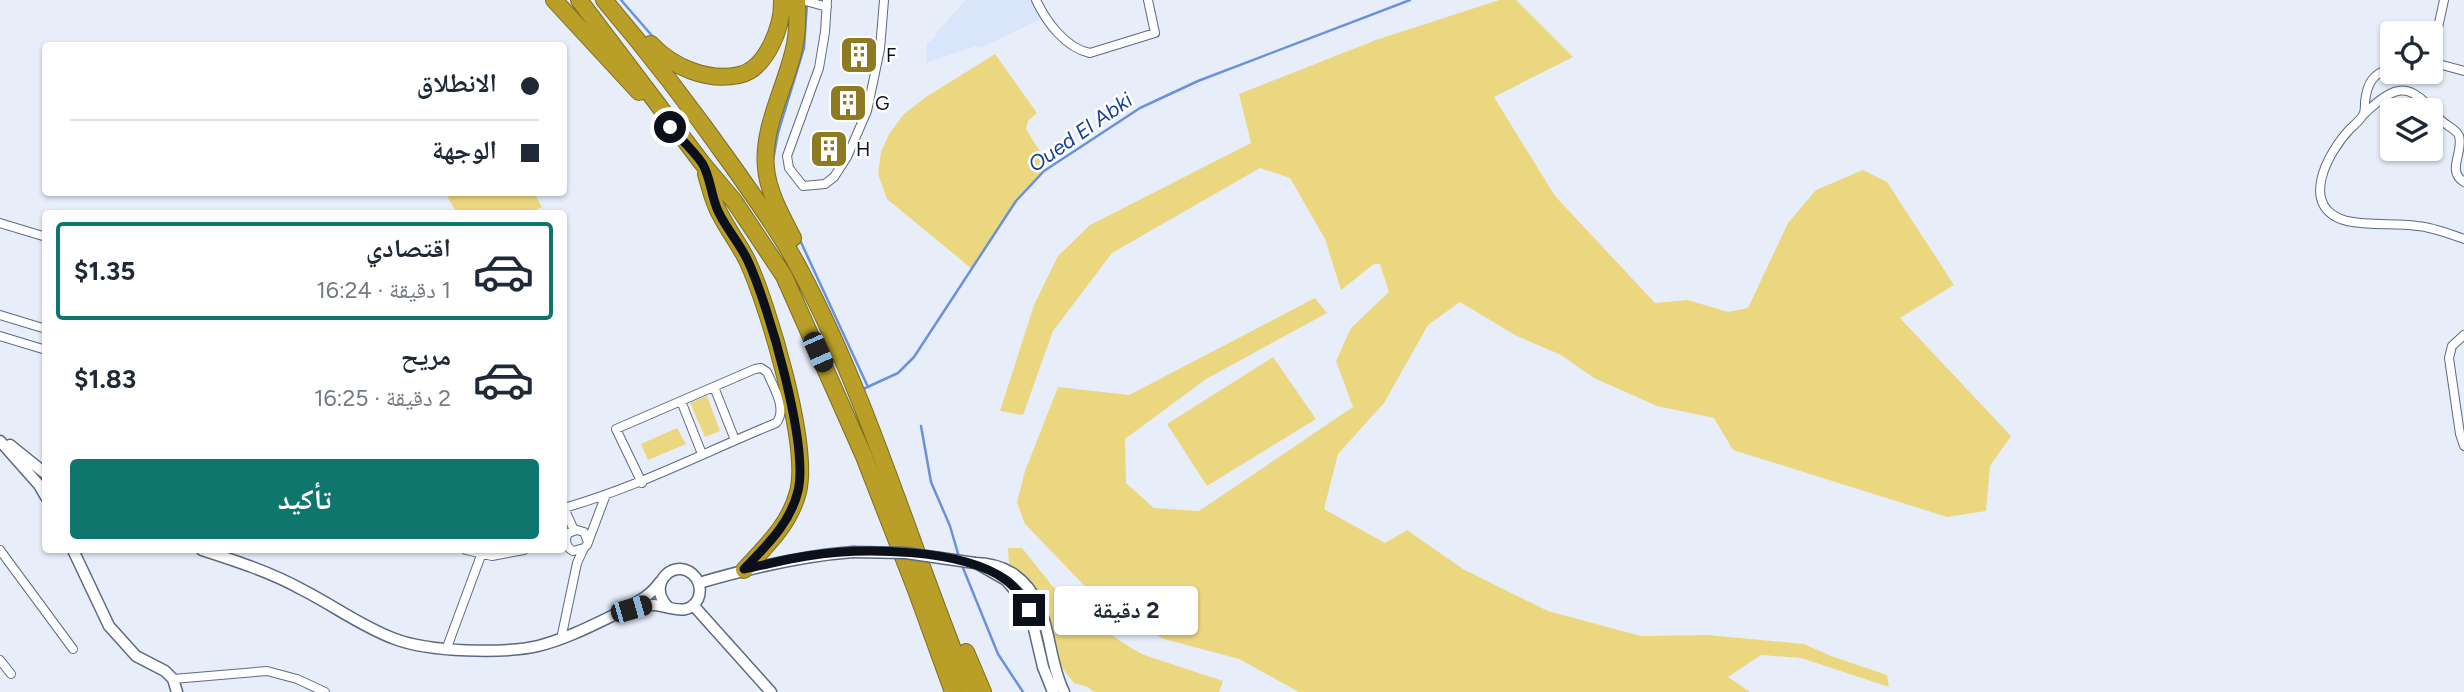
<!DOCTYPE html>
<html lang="ar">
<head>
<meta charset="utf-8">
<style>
  body { margin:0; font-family:Figtree,"Noto Naskh Arabic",sans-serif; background:#f2f2f3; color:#1f2937; direction:rtl; height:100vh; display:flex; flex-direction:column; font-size:26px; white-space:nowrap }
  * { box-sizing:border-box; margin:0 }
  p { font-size:23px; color:#747a83 }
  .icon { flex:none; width:38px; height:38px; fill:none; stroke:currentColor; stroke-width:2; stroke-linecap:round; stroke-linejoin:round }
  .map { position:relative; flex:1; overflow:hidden; direction:ltr }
  .details { position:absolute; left:42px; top:210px; width:525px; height:343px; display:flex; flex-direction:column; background:#fff; border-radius:7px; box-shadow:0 2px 5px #0004; direction:rtl }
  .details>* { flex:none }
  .banner { position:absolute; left:42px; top:42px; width:525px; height:154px; border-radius:7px; box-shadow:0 2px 5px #0004; direction:rtl; display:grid; align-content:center; height:154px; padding:0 28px; background:#fff }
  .buttons { position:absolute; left:2380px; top:21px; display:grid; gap:14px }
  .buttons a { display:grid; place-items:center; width:63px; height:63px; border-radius:7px; background:#fff; box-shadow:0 2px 5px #0004; font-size:35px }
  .end { position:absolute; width:32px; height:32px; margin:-16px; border:9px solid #0b101a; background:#fff; box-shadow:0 0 0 4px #fff }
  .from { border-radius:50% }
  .bubble { position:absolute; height:49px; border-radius:7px; background:#fff; box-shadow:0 2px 5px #0004; font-size:23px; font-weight:700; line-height:49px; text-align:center; direction:rtl }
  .car { position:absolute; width:21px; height:42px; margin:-21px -10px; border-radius:9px; box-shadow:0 0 5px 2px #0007; background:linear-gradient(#222 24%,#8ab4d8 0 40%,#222 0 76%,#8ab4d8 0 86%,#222 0) }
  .banner b { display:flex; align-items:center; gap:24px; height:66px; font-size:26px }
  .banner b+b { border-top:2px solid #e0e1e3 }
  .banner i { width:18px; height:18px; background:#1f2937 }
  ul { padding:12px 0 0; list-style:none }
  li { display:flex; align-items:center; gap:21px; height:98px; margin:0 14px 10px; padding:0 14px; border:4px solid transparent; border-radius:7px }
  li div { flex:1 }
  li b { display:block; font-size:26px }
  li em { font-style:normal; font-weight:700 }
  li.active { border-color:#0f766e }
  li>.icon { width:63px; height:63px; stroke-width:1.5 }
  .action { display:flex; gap:14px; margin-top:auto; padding:14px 28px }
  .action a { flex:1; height:80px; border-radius:7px; background:#0f766e; color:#fff; font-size:28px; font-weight:700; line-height:80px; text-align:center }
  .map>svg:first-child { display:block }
</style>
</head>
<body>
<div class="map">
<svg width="2464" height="692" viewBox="0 0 2464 692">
  <rect width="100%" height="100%" fill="#e7eefa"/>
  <path fill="#d8e5fa" d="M966,0H1033L1043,18L981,48L977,46L926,63L927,43L936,37L935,34Z"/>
  <path fill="#ecd781" d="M1499,0H1516L1573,57L1494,97L1555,196L1655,303L1688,300L1728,312L1748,308L1788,223L1816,190L1863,170L1887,182L1954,285L1900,318L2011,436L1990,466L1986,511L1947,517L1733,450L1714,418L1657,406L1594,378L1561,355L1515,335L1460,302L1428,325L1384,403L1338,454L1324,509L1385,543L1407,530L1463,569L1548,611L1641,636L1708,635L1804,644L1831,656L1887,675L1889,687L1801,658L1761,655L1728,677L1750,692H1299L1239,659L1164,639L1104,606L1025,524L1017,502L1025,471L1058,387L1129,395L1315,298L1327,313L1206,379L1125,439L1126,483L1154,508L1199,511L1353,407L1336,361L1351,328L1389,292L1380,264H1374L1341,290L1325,239L1290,178L1260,168L1112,253L1053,331L1023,415L1000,411L1034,305L1058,256L1090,225L1251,143L1239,94L1376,40Z
    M995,54L1037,113L1028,121L1026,129L1042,155L1044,171L1016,201L972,269L887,199L878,174L881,152L889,134L904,114L926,97Z
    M445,193H534L542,207L529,213H457Z
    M1273,357L1316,419L1207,486L1167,424Z
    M707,396L720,431L705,437L690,403Z
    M677,428L686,444L648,460L641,444Z
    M1008,548H1022L1054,588L1086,618L1131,648L1144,655L1223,681L1219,692H1094L1088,687L1074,683L1060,665L1045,610L1033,590L1009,563Z"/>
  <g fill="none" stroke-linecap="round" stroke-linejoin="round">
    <path stroke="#6a92dc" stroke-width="2.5" d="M621,0L654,38
      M773,160L778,133L804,48L807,3
      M799,238L868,387
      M861,390L898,373L914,357L1016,201L1044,171L1140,108L1198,81L1410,0
      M921,426L931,482L950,526L959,557
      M961,563L998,654L1023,692"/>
    <defs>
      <path id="minor" d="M802,0L827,7
        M827,0L825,32L819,68L787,156L789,168L803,186L825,184L834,177L847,157L867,111L880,49L884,0
        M1036,0C1046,21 1065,48 1090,53L1155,33L1148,0
        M2431,60L2444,0
        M2431,62L2464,71
        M2392,68C2373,73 2367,83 2365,102C2365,106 2365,110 2364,113C2362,119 2354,125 2350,129C2328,152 2297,208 2347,221C2370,226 2394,223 2417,226C2433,227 2449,234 2464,239
        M2364,114C2398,82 2410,82 2439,118C2444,125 2457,129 2459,136C2464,152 2446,171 2464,182
        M0,223L46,237
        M0,315L46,329
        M2464,335L2452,346L2449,358L2460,434L2464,446
        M0,336L46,350
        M714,387L735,440
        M681,401L702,454
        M564,508C638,487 705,452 776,423C788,410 773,386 767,372L761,368L755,369L616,429L642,483
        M564,508L574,530
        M588,542L584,532L577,530L568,533C564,541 566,547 573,551L584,548L587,545L605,497
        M0,550L73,649
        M466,550L492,556L524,550
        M561,639L577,563L584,548
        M446,650L483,550
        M0,660L11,674
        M173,679L267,671L297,679L325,692"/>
      <path id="tertiary" d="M0,441L39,485L46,497
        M10,445L46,474
        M73,550L109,626L136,656L165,671L173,679L177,692
        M202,550C236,561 270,572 301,589C333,605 362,627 395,639C429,652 503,654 538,646C566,639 591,626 616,614
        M975,563C990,563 1000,566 1012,573C1054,601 1044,652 1064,692
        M978,564L1006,580L1024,601L1032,620L1043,667L1053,692
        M660,582C649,598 633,604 616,614C627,611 638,606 648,605C665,603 687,620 698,599C701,592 700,584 696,578C678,554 644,583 668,607
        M699,583C750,568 800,556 853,552
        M693,605L771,692"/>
      <path id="motorway" d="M554,0L639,92
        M579,0L702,163L734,201L784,276L863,454L916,590L953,692
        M604,0C650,54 693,110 734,168C757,201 781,234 800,270C871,404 912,552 970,692
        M651,44C672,67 708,82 739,75C767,69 783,25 782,0
        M706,174C710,187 713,202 720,214C728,230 739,244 747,260C768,305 810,445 798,492C790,524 766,546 744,570
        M793,238C782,217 768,192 766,168C762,129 784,90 793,53C798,35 798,18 797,0
        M966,652L983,692"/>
    </defs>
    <use href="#minor" stroke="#5b6a83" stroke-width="10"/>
    <use href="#tertiary" stroke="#5b6a83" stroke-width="13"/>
    <use href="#motorway" stroke="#7c6d22" stroke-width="18"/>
    <use href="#minor" stroke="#fff" stroke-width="8"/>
    <use href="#tertiary" stroke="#fff" stroke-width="10"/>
    <use href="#motorway" stroke="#b99f27" stroke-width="16"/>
    <defs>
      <path id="tertiary-bridge" d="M853,552L906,553L975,563"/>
    </defs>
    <use href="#tertiary-bridge" stroke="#5b6a83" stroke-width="13" stroke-linecap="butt"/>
    <use href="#tertiary-bridge" stroke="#fff" stroke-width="10"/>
  </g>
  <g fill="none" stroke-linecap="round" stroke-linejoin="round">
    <path stroke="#0b101a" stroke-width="9" d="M670,127C680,138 693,150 702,163C711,177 711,198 719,213C727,229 739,243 747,259C768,303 809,445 798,491C790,524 766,546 744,569C765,565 786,559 807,556C861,547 962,548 1006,580C1017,588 1023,599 1029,610"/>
  </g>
  <defs>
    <symbol id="building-square" viewBox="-11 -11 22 22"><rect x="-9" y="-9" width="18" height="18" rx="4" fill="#8e7a20" stroke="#fff"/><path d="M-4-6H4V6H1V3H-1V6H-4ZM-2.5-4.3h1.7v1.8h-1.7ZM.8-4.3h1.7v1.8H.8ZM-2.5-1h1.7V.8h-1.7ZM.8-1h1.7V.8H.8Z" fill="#fff"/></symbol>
  </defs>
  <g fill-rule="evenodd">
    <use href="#building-square" x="837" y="33" width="44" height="44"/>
    <use href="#building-square" x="826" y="81" width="44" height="44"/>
    <use href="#building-square" x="807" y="127" width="44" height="44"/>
  </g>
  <g text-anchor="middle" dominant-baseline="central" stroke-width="5" stroke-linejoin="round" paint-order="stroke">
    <g font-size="19" fill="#0b101a" stroke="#fff" text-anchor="start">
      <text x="886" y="55">F</text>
      <text x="875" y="103">G</text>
      <text x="856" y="149">H</text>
    </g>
    <g font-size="21" font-style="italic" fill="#144196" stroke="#fff">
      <text transform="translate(1080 132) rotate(-35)">Oued El Abki</text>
    </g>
  </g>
</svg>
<div class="buttons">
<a><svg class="icon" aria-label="locate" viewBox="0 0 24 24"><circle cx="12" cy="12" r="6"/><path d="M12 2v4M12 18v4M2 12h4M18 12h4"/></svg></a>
<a><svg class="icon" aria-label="layers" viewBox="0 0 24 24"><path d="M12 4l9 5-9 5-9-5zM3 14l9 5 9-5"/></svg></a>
</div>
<i class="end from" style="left:670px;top:127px"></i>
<i class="end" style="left:1029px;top:610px"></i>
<div class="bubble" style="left:1054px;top:586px;width:144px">2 دقيقة</div>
<i class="car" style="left:818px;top:352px;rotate:156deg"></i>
<i class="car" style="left:631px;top:609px;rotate:74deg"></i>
<div class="banner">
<b><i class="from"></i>الانطلاق</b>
<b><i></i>الوجهة</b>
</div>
<section class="details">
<ul>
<li class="active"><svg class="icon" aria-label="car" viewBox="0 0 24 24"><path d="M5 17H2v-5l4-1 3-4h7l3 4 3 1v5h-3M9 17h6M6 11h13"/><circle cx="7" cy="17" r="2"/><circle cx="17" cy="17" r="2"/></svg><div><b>اقتصادي</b><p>1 دقيقة · 16:24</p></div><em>$1.35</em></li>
<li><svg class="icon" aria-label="car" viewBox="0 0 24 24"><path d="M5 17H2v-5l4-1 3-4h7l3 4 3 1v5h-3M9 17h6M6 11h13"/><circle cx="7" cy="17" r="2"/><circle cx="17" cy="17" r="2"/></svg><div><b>مريح</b><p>2 دقيقة · 16:25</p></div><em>$1.83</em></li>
</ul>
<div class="action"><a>تأكيد</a></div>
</section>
</div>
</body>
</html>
